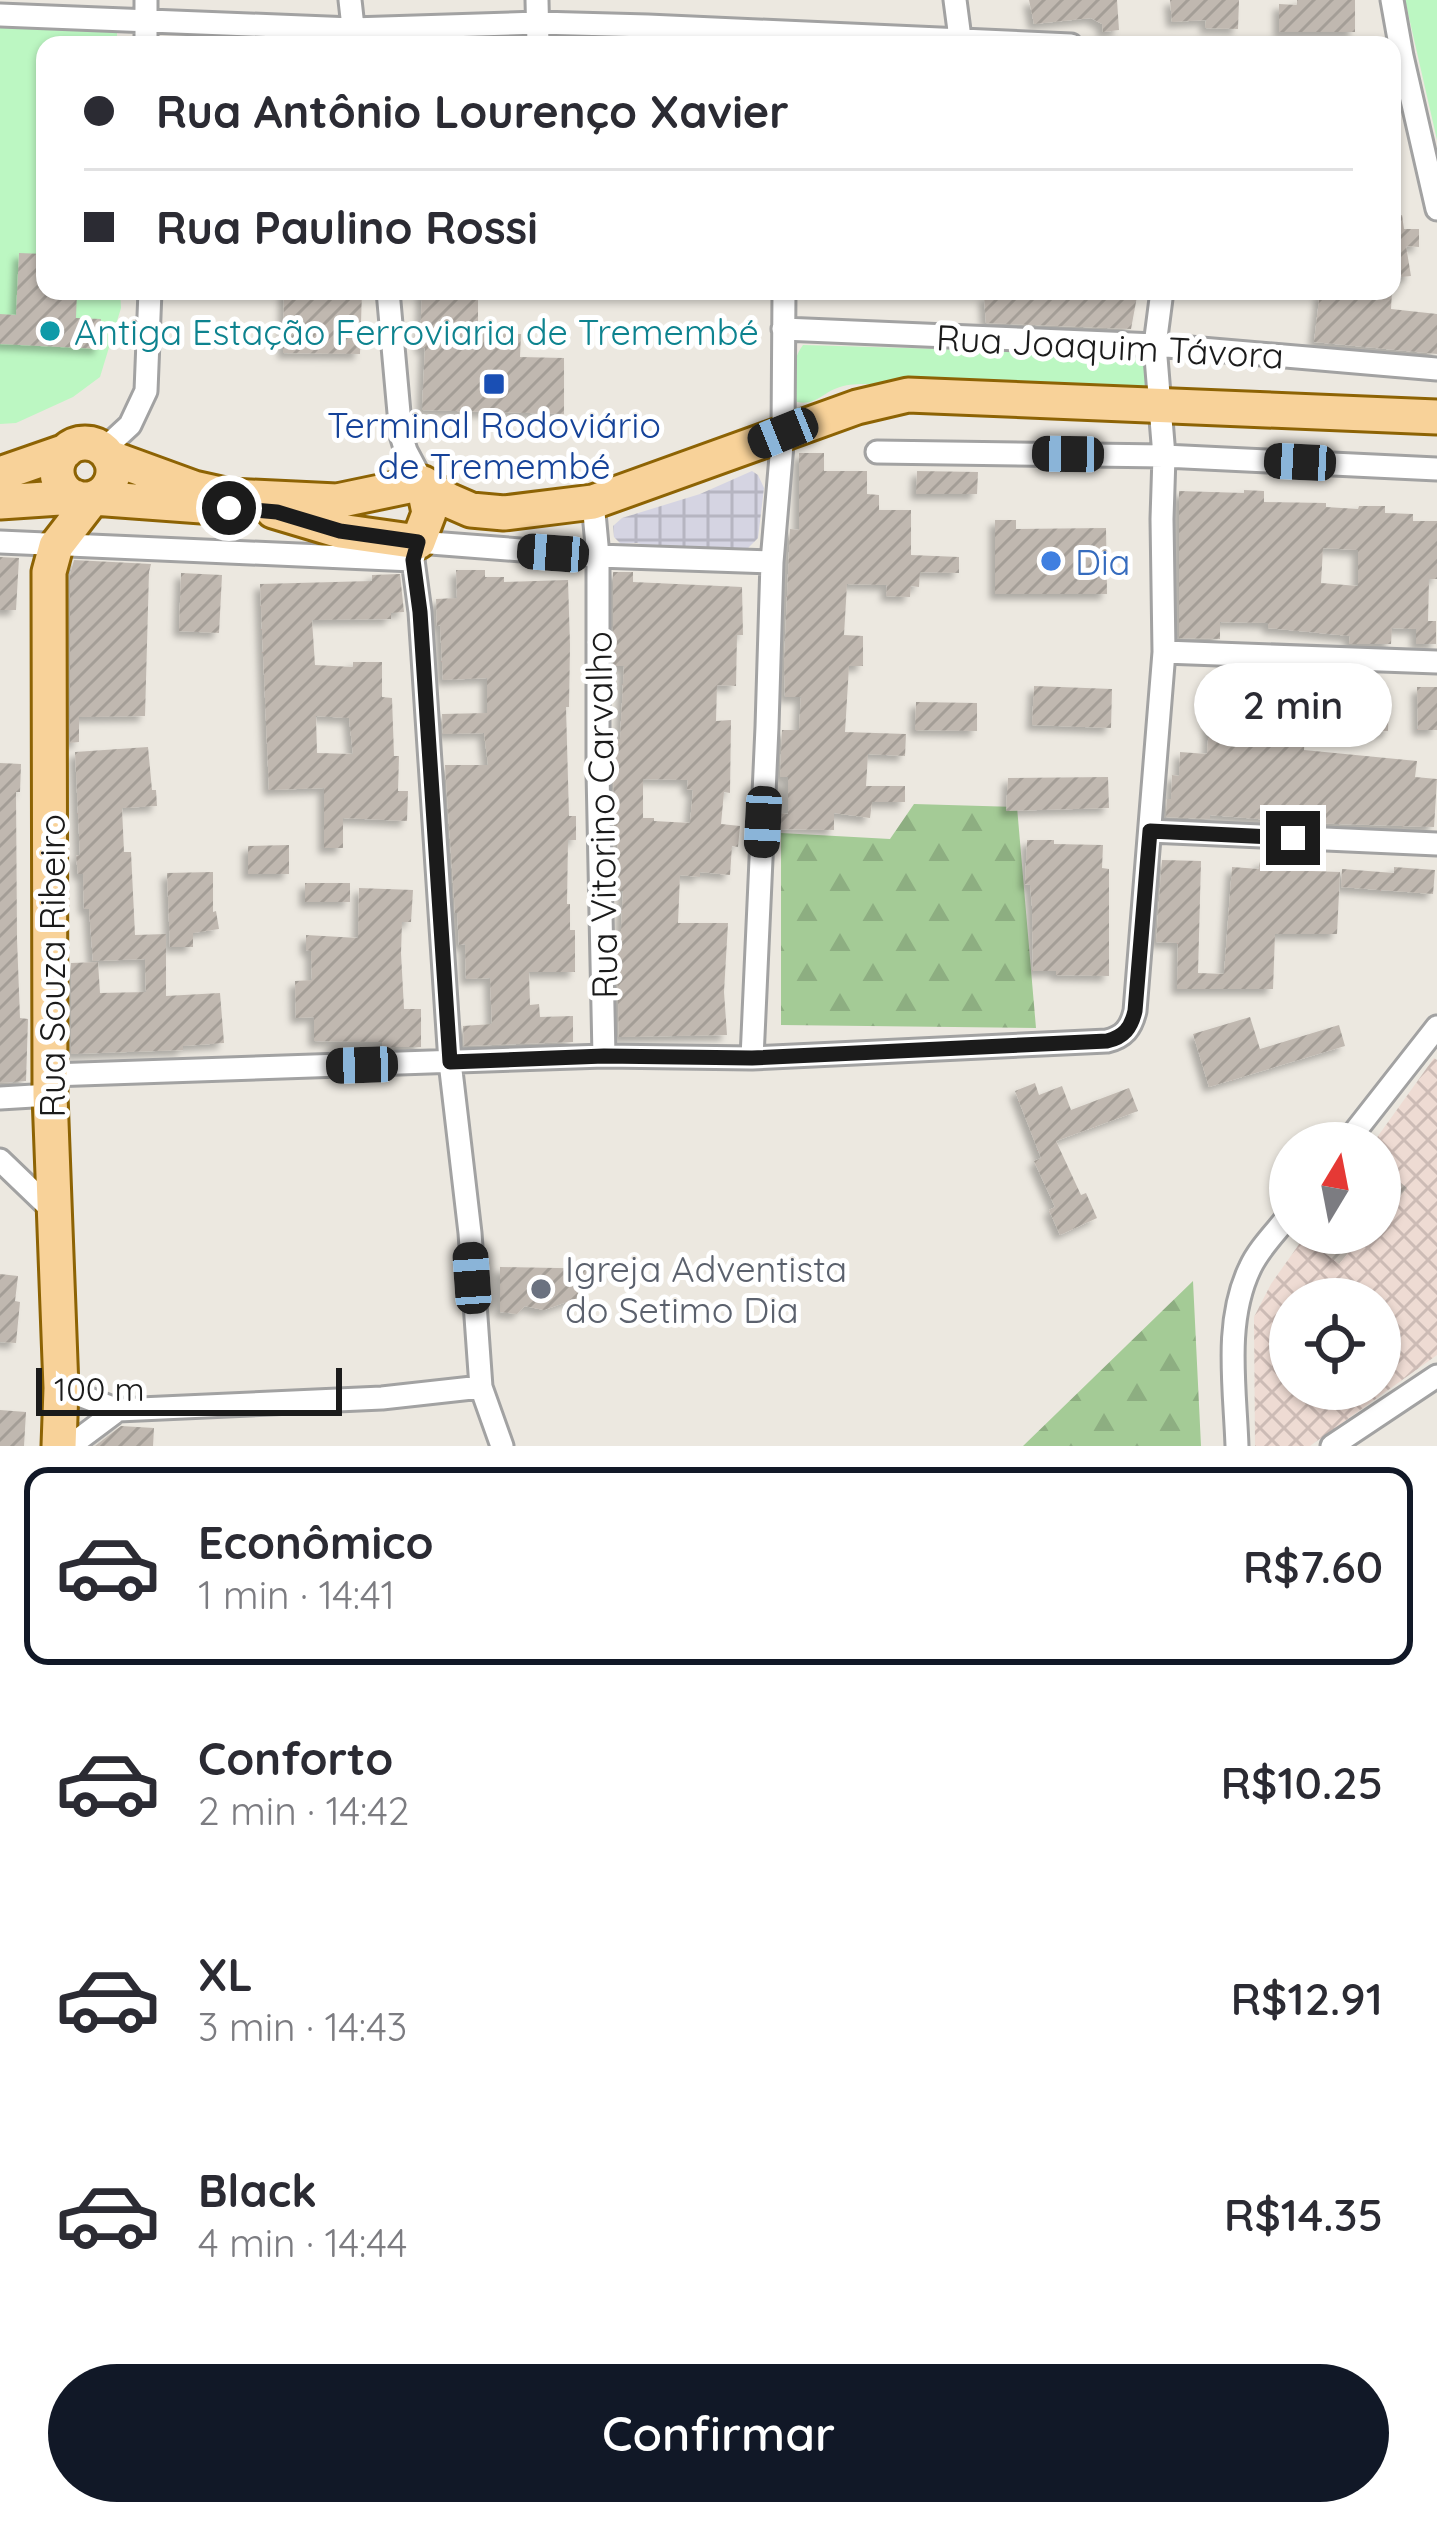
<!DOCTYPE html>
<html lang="pt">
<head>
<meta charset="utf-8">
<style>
  body { margin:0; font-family:Quicksand,sans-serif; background:#f2f2f3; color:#2b2b33; height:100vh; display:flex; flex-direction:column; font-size:45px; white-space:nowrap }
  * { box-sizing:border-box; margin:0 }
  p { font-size:39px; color:#7c7c81 }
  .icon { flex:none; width:66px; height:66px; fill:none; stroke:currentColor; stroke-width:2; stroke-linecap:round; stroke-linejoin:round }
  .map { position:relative; height:1446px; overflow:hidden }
  .details { display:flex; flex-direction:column; background:#fff; flex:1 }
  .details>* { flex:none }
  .guide { position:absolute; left:36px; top:36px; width:1365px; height:264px; border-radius:24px; box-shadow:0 3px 9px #0004; display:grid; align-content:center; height:264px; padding:0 48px; background:#fff }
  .needle { width:78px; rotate:10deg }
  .fabs { position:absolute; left:1269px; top:1122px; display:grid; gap:24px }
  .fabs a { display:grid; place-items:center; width:132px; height:132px; border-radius:50%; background:#fff; box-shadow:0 3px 9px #0004; font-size:60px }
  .scale { position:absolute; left:36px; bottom:30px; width:306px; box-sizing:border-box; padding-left:12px; border:6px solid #1b1b1b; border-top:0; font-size:33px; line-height:42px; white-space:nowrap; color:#1b1b1b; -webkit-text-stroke:9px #fff; paint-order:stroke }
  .end { position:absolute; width:54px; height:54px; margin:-27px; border:15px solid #1b1b1b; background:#fff; box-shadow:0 0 0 6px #fff }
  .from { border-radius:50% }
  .bubble { position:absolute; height:84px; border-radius:42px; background:#fff; box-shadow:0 3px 9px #0004; font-size:39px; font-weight:600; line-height:84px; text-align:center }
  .car { position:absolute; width:36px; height:72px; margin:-36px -18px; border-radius:15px; box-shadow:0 0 9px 3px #0007; background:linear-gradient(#222 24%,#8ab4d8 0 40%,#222 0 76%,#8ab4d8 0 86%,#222 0) }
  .guide b { display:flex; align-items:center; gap:42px; height:114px; font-size:45px }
  .guide b+b { border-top:3px solid #e1e1e2 }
  .guide i { width:30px; height:30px; background:#2b2b33 }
  ul { padding:21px 0 0; list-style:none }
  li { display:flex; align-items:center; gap:36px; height:198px; margin:0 24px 18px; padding:0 24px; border:6px solid transparent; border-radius:24px }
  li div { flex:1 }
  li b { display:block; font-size:45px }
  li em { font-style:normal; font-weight:600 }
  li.active { border-color:#111827 }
  li>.icon { width:108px; height:108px; stroke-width:1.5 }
  .action { display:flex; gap:24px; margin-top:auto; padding:24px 48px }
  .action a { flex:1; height:138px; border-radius:72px; background:#111827; color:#fff; font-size:48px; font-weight:600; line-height:138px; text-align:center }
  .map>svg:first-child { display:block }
</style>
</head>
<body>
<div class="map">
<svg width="1437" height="1446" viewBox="0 0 1437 1446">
  <defs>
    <pattern id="military-cross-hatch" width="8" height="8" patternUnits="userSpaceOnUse" patternTransform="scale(3)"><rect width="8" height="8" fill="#eedbd3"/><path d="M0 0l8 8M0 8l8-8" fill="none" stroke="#ccbbb5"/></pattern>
    <pattern id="forest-firs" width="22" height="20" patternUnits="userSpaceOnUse" patternTransform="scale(3)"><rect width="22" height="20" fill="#a4cb96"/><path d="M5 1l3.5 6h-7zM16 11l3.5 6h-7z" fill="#8dae81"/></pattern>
    <pattern id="plaza-grid" width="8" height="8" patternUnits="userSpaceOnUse" patternTransform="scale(3)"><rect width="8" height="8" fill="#d5d4e2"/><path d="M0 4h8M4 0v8" fill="none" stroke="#b6b5c1"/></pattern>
    <pattern id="building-hatch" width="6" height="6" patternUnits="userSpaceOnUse" patternTransform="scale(3)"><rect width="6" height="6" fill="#c0b8b0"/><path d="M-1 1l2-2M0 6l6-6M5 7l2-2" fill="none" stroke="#a49e97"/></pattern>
    <filter id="shadow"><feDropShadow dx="-5.5" dy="5.5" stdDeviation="3" flood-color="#0004"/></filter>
  </defs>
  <rect width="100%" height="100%" fill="#ece8e0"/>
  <path fill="url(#military-cross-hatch)" fill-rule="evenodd" d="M1434,1058L1437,1060V1355L1310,1446H1255L1254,1317L1271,1284L1307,1233H1380V1143H1373ZM1290,1299H1380V1389H1290Z"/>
  <path fill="url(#forest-firs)" d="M914,804L1017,807L1036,1028L781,1025V833L890,839Z
    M1193,1281L1201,1446H1023Z"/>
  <path fill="#bcf7c2" d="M1405,0H1437V140Z
    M0,21L117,28V45H45V291H120L121,308L100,377L73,397L16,423L0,424Z
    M803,345L1143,355L1148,369L1151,397C1057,392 962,382 868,384C858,384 849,384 840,387C823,392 816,406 797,402C789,386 792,359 803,345Z"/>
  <path fill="url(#plaza-grid)" d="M752,471L758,475L764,488L758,538L746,550L723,552L653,547L637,543L621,544L614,537L613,526L622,518L700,494Z"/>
  <path fill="url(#building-hatch)" fill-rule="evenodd" filter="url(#shadow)" d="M1029,0H1117L1119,30L1103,32L1102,24L1091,18L1034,24Z
    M1170,0H1239L1238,29L1205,28L1206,20L1172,22Z
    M1297,0H1355V32H1279V4L1297,5Z
    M1392,215H1402L1404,229H1419V247L1406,246L1411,276L1392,278Z
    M19,253L45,254V291H77L76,318L101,319L100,349L0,344V314L16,315Z
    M284,291H362L360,354L283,353Z
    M422,291H478V333L521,334L520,357L564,358V414L422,410L425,348H420Z
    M1010,291H1138L1131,329L986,323L984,296L1010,295Z
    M1358,291H1392L1391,309L1437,314V354L1314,342L1320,292L1357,296Z
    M799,453H824V471H867V494L879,495V510H911V555L959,557V573L920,572L919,587L911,586L910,597L886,596L887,585L847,584L844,635L863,636V666H849L845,732L906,734L905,756L868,754L866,786H905V802H872L870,818L834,813V830L777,829L778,813L788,814V777H780L782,730H799L801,697H785L784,663L790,529L799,530Z
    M917,471L978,472L977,494H916Z
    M1244,490L1264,491V502L1326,503V507L1358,509L1359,506H1385V513L1413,514V521H1437V579H1429L1428,621H1436V644H1416V629L1392,628L1391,644H1349L1350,636L1268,628V623L1220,622V639L1179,638V491L1244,493ZM1323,548L1358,550V586L1321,583Z
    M995,520H1016V529L1106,528L1107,594H995Z
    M0,557L19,558L16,610H0Z
    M74,560L151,564L149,572L145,716L79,717V742L70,743V575Z
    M456,570H485V577H504V582L568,580L570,645L569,707H566L569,816H576V840H568L567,904H570V930H575V972H529L530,1005L539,1004L540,1017L573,1016V1042L464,1046L463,1026L492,1024L490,978L466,979L465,944L459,945L457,913H455L445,765H488L484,733L443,734L442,714L487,713V678L443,680L440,625L437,626L436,599L457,598Z
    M613,572H633V582L742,587L743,635H737L736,686L717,685L716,721L731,720L730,793L724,792L721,824L740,826L738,847L732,846L730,875L700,872V877L680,875L678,923H728L724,992L727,1035L619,1037L616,931H621L623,891H620L617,841H614L613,739H620L624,666H613ZM643,779L688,780L687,789L693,790L690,823L654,821V818H643Z
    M181,573L222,575L219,633L179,631Z
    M400,574L404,612L391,613V619L312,620L315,665L353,667V662H382V697L392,698L394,756H399L398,791H408L407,821L343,818V848H324V788L269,790L260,584L372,581V575ZM316,716L349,718L353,754L317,753Z
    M1034,686L1112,689L1111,728L1032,725Z
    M1234,686L1258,687V691L1315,695V691L1332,692V699L1368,701V691L1389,692L1388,731L1305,733L1304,750L1417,761L1415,777L1437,779L1434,827L1307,823L1210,815V819L1166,817L1167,799H1171L1172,775L1179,776L1180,752L1207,754L1211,698L1233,699Z
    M1417,687H1437V730H1418Z
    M916,702L977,703V731L915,730Z
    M148,747L152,790H156L157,806L122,808L124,852H131L135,935L166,934V996L220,993L224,1043L183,1046V1050L71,1054V963L98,962L100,993L146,992L145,959L93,961L89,909H84L83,874H78L76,856L80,855L75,752Z
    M0,763L21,764L20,792H16L17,939L20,1018L28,1019L26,1081L0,1083Z
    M1108,777L1109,808L1006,811L1008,778Z
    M1027,840H1054V844L1103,845L1102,868L1109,869V976L1056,975V971H1033L1032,906L1030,885L1025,884Z
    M289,845V874H248V846Z
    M1162,860L1201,861L1198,973L1224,974L1232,867L1259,869L1260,861L1285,862L1284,870L1340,872L1337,934H1275L1273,989H1177L1178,943L1156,942Z
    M1394,867L1435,870L1433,894L1341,887L1342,869L1394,873Z
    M213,872V912L216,911L219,929L193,933V947H170L167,873Z
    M305,883H350V902H305Z
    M359,888L413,890L411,922H402L401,953L404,1009H421V1047H382V1042L314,1041V1017L296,1018L295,981L312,980L311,951L306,950V935L358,938Z
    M1250,1017L1260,1049L1339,1025L1345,1046L1209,1087L1193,1034Z
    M1035,1083L1039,1095L1062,1086L1071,1110L1129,1088L1138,1111L1056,1141L1081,1195L1086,1193L1097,1218L1060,1235L1049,1210L1055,1207L1034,1161L1041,1158L1015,1091Z
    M1380,1166L1407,1188L1380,1220Z
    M1300,1233H1364L1339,1264Z
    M500,1267L612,1269L613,1273L580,1282L584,1296L544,1310L525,1306L517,1314L500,1312Z
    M0,1274L18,1276L15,1301L20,1302L16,1343L0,1342Z
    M0,1410L26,1412L24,1446H0Z
    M121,1426L154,1428L153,1446H95Z"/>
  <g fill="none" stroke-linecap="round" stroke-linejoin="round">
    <defs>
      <path id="street" d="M146,0V45
        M350,0L355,45
        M537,0L538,45
        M955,0L960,38
        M1392,0L1402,56L1437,209
        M0,15L352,29L538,23L648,26L1071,45
        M388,291L401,435L406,451L423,483
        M783,329L1155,345L1437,369
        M103,450L130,425L146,391L150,291
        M877,452L1164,456L1437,469
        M593,502L598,556V772L604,1056
        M0,542L413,560
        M1164,652L1437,662
        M1150,831L1437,844
        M752,1058L767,727L772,562L783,433L784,291
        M51,1075L604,1056L752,1058L1107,1041C1124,1037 1131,1028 1135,1011L1164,652L1162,519L1164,456L1155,345L1162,291
        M0,1098L50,1095
        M1346,1143L1437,1027
        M0,1160L52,1210
        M61,1388L118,1410L382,1398L481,1387
        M70,1446L118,1410
        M502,1446L481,1387L470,1233L450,1062L420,612L413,560L418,542L598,556L772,562
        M1237,1446C1235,1387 1224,1322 1250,1268C1259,1248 1277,1231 1290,1214
        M1332,1446L1437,1376"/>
      <path id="primary" d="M57 471a28 28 0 1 1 56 0a28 28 0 1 1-56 0Z
        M109,457L194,488L230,496L337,501L423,483L448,500L471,510L504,513L593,502L857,407L908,395L1437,417
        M0,474L66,451
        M0,502L75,497
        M273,511L340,531L418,542L429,513L423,483
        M59,1446L61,1388L50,1095L49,572L56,546L93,498L215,507"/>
    </defs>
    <use href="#street" stroke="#a2a2a2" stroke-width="27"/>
    <use href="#primary" stroke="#8d6304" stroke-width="39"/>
    <use href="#street" stroke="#fff" stroke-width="21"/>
    <use href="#primary" stroke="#f8d299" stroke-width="33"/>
  </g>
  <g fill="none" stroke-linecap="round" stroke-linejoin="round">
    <path stroke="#1b1b1b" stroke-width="15" d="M229,508L277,512L340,531L418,542L413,560L420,612L450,1062L604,1056L752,1058L1107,1041C1124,1037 1131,1028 1135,1011L1150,831L1293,838"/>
  </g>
  <circle fill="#0f9aa8" stroke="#fff" stroke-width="4.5" cx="50" cy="331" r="12"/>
  <rect fill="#1a4fb4" stroke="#fff" stroke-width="4.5" x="482" y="372" width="24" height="24" rx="6"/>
  <circle fill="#3f7fe0" stroke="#fff" stroke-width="4.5" cx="1051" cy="561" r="12"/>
  <circle fill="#6b7280" stroke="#fff" stroke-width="4.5" cx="541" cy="1289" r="12"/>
  <g text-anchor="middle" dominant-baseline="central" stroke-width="10" stroke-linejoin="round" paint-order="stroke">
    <g font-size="36" fill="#0d838f" stroke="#fff" text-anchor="start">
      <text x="74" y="331">Antiga Estação Ferroviaria de Tremembé</text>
    </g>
    <g font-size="36" fill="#1b1b1b" stroke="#fff">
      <text transform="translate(1110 346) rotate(3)">Rua Joaquim Távora</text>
      <text transform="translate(601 815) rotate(-91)">Rua Vitorino Carvalho</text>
      <text transform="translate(51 966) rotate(-90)">Rua Souza Ribeiro</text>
    </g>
    <g font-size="36" fill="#164399" stroke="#fff">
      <text x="494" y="424">Terminal Rodoviário<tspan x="494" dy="41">de Tremembé</tspan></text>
    </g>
    <g font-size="36" fill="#366cbe" stroke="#fff" text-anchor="start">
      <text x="1075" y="561">Dia</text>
    </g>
    <g font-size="36" fill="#5b616d" stroke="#fff" text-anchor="start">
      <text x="565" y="1268">Igreja Adventista<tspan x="565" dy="41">do Setimo Dia</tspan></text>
    </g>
  </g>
</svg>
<div class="fabs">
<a><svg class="needle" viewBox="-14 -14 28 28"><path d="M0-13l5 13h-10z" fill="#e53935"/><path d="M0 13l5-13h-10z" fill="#7c7c81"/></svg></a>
<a><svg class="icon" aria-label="locate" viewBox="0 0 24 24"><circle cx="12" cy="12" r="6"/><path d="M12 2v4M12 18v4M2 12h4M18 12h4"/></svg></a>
</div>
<div class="scale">100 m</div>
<i class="end from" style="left:229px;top:508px"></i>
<i class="end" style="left:1293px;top:838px"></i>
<div class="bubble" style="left:1194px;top:663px;width:198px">2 min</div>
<i class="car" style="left:783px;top:433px;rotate:248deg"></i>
<i class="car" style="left:1068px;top:454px;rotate:271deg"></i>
<i class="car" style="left:1300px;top:462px;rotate:273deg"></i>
<i class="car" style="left:553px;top:553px;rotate:274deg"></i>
<i class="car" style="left:763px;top:822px;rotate:183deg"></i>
<i class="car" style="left:362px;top:1065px;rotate:268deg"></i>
<i class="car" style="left:472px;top:1278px;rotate:356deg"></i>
<div class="guide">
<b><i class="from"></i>Rua Antônio Lourenço Xavier</b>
<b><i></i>Rua Paulino Rossi</b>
</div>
</div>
<section class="details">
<ul>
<li class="active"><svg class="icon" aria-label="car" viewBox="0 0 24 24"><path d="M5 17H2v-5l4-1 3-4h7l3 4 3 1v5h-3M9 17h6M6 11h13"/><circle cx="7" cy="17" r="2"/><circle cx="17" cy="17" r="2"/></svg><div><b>Econômico</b><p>1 min · 14:41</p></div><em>R$7.60</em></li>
<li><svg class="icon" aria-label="car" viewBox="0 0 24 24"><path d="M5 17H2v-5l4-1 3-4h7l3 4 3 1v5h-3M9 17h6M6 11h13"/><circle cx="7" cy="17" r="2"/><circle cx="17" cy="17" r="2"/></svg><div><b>Conforto</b><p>2 min · 14:42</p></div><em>R$10.25</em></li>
<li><svg class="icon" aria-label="car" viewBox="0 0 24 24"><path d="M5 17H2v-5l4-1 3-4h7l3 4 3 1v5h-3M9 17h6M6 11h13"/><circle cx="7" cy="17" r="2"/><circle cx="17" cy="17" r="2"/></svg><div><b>XL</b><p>3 min · 14:43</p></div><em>R$12.91</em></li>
<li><svg class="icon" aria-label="car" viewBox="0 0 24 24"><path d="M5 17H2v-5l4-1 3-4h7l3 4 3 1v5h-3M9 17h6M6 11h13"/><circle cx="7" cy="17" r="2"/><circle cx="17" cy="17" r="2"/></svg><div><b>Black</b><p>4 min · 14:44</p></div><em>R$14.35</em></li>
</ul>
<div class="action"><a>Confirmar</a></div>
</section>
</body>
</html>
